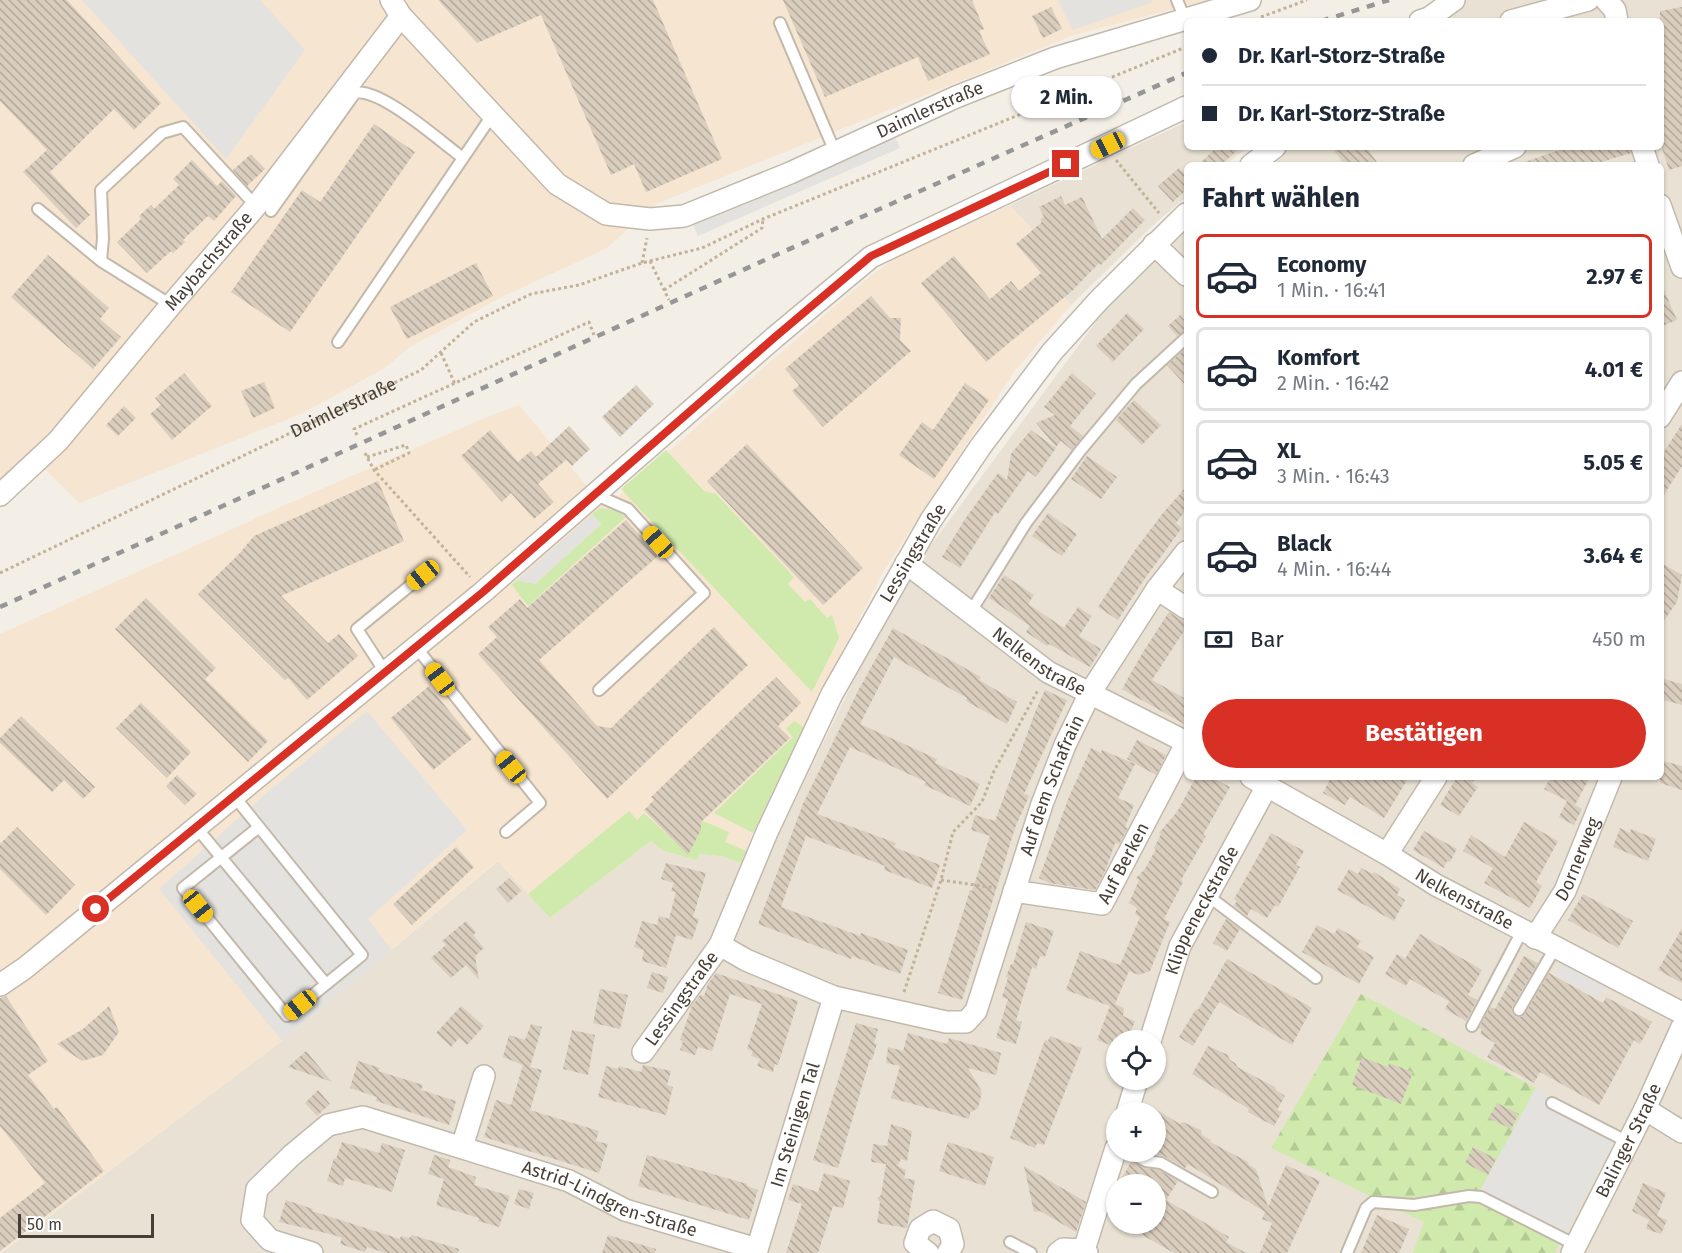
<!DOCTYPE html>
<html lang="de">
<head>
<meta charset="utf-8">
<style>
  body { margin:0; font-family:"Fira Sans",sans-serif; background:#f2f2f3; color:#1f2937; height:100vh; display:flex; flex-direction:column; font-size:22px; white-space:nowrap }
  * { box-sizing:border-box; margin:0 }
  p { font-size:20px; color:#747a83 }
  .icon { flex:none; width:33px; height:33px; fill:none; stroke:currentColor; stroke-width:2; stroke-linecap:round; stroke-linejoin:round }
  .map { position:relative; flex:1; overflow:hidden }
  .details { position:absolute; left:1184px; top:162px; width:480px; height:618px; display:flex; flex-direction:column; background:#fff; border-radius:9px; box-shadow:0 2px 4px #0004 }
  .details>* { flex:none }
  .top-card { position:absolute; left:1184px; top:18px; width:480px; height:132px; border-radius:9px; box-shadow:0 2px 4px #0004; display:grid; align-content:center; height:132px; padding:0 18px; background:#fff }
  .controls { position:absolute; left:1106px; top:1030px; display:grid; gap:12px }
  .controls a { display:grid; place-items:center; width:60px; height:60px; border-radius:50%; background:#fff; box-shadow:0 2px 4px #0004; font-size:30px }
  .scale { position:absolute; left:18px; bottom:15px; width:136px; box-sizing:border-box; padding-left:6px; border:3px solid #473f35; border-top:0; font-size:16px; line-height:21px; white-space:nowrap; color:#473f35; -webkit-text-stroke:4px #fff; paint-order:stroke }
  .end { position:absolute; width:27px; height:27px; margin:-14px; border:8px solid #d93025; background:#fff; box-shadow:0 0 0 3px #fff }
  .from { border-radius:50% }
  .bubble { position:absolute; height:42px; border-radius:21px; background:#fff; box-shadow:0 2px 4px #0004; font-size:20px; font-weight:700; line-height:42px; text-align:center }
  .car { position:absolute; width:18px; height:36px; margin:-18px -9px; border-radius:8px; box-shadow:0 0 4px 2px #0007; background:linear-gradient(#f5c518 24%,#345 0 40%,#f5c518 0 76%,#345 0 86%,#f5c518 0) }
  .top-card b { display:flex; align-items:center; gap:21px; height:57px; font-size:22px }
  .top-card b+b { border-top:2px solid #e0e1e3 }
  .top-card i { width:15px; height:15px; background:#1f2937 }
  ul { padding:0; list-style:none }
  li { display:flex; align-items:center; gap:18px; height:84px; margin:0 12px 9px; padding:0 6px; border:3px solid #e0e1e3; border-radius:9px }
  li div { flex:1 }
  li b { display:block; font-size:22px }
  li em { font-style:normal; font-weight:700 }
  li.on { border-color:#d93025 }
  li>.icon { width:54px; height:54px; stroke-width:1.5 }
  h2 { padding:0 18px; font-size:27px; line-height:72px }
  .pay { display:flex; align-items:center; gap:15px; height:66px; padding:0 18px; font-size:22px }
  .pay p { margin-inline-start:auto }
  .primary-button { display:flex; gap:12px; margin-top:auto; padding:12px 18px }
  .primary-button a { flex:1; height:69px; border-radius:36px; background:#d93025; color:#fff; font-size:24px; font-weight:700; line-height:69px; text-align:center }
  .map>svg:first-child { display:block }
</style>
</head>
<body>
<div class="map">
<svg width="1682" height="1253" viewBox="0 0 1682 1253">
  <defs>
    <pattern id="forest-firs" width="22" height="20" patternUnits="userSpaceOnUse" patternTransform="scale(1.5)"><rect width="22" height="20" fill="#d0eaad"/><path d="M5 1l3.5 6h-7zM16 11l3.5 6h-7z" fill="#b4ca95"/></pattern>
    <pattern id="building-back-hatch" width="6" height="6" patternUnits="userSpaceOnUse" patternTransform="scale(1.5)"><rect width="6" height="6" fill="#d9cdbe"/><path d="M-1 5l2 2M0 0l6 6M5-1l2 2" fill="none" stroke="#b2a89b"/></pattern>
  </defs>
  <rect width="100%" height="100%" fill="#f4efe6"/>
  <path fill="#e8e1d4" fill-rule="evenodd" d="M1447,0H1682V1253H1L282,1041L498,861L550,918L651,841L664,851L697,860L700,854L721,856L741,863L759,875L897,591L1101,315L1177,231L1186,223V777H1660V165H1259L1281,147H1660V21H1434ZM1116,1041H1155V1080H1116ZM1116,1113H1155V1152H1116ZM1116,1185H1155V1224H1116Z
    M1186,122V147H1249L1224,165H1186V197L1152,226L1071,305L1051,283L1062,263L1010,205Z"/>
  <path fill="#f6e5d0" d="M0,0H1209L1074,35L656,204L607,248L502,297L410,347L385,368L301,414L79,503L30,454L0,484Z
    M1010,205L1063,263L1051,283L1071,305L1014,372L883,572L804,727L753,833L741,863L721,856L700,854L697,860L664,851L651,841L550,918L497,861L282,1041L0,1253V634L285,505L487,417L519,405L605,508L770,362L868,278L897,257Z"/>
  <path fill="#d0eaad" d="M666,450L704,491L716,494L794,577L788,584L805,602L810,599L827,618L832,615L839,638L812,692L621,489Z
    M599,508L615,510L626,517L528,606L512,585L517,580L535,584L601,524L592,514Z
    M794,721L804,727L753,833L714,813L793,737L786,729Z
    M629,811L637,820L644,813L678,844C696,843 702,838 701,820L729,832L725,842L746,851L741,863L721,856L700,854L697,860L664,851L651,841L550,918L528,894Z"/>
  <path fill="url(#forest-firs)" d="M1361,994L1536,1088L1480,1191L1563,1236L1555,1253H1413L1424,1222L1271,1148Z"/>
  <path fill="#e4e2de" d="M82,0H260L305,50L226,159Z
    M1058,0H1152L1153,2L1073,30Z
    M895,137L900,148L698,236L693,225Z
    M592,514L601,524L535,584L517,580Z
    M367,711L467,830L368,919L392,950L282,1041L159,889L269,791Z
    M1564,960L1608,984L1600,998L1556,975Z
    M1536,1088L1619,1134L1563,1236L1480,1191Z"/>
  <path fill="url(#building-back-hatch)" d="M0,0H67L161,103L134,130L114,109L50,172L90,215L76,228L23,172L47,150L0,101Z
    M438,0H653L722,159L646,192L634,164L611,175L541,15L477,43Z
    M783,0H972L984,29L979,31L990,54L928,81L918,57L825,97Z
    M1051,7L1062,29L1043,38L1032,16Z
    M1682,7V166L1669,170L1660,142V11Z
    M374,124L415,152L290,332L231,292L302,190L320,202Z
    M1217,147H1241L1221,165H1198Z
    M1331,147H1366L1379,165H1345Z
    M1568,147H1630L1631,153L1591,165H1523L1522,163Z
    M251,154L265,169L247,186L233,170Z
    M192,160L217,186L222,181L236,196L214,221L208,216L183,240L185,242L173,253L171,251L147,273L117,242L141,219L139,216L151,205L154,209L179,185L173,179Z
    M1179,168L1186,176V190L1173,202L1158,186Z
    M1061,196L1065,205L1082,197L1102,239L1133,208L1145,220L1101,265L1099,263L1072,291L986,362L921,283L954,256L990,299L1011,281L1019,291L1041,273L1016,244L1042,222L1040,219L1044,217L1039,207Z
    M48,255L109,308L100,319L121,337L93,369L11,297Z
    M476,263L493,296L407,339L390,307Z
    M1660,281L1677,320L1660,327Z
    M871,296L890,318H901L900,340L911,351L823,427L792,391L799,385L785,369Z
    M1127,313L1144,329L1113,362L1096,346Z
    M1180,315L1186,322V331L1177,336L1168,326Z
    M1186,348V386L1167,365Z
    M184,373L212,406L172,440L150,414L161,405L155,398Z
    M1072,373L1096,394L1070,426L1083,436L1072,450L1061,441L1056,447L1036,423L1055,415L1044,407Z
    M264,382L275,408L253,418L241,391Z
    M965,383L989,400L934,479L899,455L922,422L933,430Z
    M636,385L654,404L620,437L602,417Z
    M1134,400L1161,425L1142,445L1116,420Z
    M124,406L136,418L118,436L106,425Z
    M1682,424V466L1660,501V458Z
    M569,426L590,449L572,466L566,460L538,484L554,502L534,519L511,493L502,502L461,456L490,430L518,462L531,451L536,457Z
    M1031,430L1056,448L1036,477L1028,471L998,514L995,512L960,568L942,557L965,519L998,473L1007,480L1011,454Z
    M747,444L863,568L823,605L707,481Z
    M1087,456L1117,477L1101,499L1071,479Z
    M378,481L404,541L281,596L328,643L339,634L358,656L307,700L288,678L285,680L198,594L239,554L254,536Z
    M1186,487V510L1176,523L1182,528L1143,581L1118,620L1098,607L1135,550L1163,513Z
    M1048,513L1077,534L1062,556L1032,536Z
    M626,520L658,556L539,660L597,726L611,728L714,627L748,665L607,799L478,654L497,637L488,627L520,599L527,608Z
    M1660,562L1682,575L1677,602L1660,626Z
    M1004,575L1034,595L1028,604L1064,628L1078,607L1092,616L1079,636L1101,649L1090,667L1049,644L1047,646L1026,632L1030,626L989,598Z
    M146,598L216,668L205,679L268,741L248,762L115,629Z
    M1169,612L1180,619L1186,621V628L1152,680L1186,699V725L1122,689L1143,652Z
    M893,628L981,677L979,680L1017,702L1007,724L966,701L967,698L894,657L860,724L937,759L935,763L980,784L970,806L924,785L926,782L850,747L817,814L896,843L894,847L940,865L932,888L884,870L885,866L806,836L781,907L860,936L861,933L908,950L900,974L852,956L851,959L758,924L803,804L859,689Z
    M776,677L801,703L778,726L790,738L701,822V830L688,855L644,810L654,800L651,797Z
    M1660,678L1682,684V705L1660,699Z
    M429,686L472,739L433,770L391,718Z
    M1045,690L1067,700L1024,794L1029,796L1015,828L962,1000L938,993L970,890L972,891L990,836L971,830L975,815L995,821L1036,710Z
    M141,703L191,752L167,778L116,728Z
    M21,716L95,787L83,799L64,780L52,792L0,743V738Z
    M1137,740L1166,755L1156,775L1127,759Z
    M1091,748L1101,753L1102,750L1135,764L1118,798L1134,805L1125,827L1128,828L1119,844L1115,843L1106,869L1095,890L1049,883L1039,878L1069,797Z
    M1660,760L1682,766V790L1660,783Z
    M177,775L197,794L185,805L166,786Z
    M1196,777H1211L1230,787L1203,835L1206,836L1181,880L1183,882L1164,919L1170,922L1150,971L1139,975L1129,971L1115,1004L1124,1008L1123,1016L1135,1021L1128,1039L1118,1036L1113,1046L1097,1040L1110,1006L1066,990L1080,951L1120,965L1140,917L1135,914L1137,908L1129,903L1139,880L1136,878L1145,869L1156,849L1154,848L1161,834L1159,833L1177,812Z
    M1331,777H1409L1384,818L1350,797L1345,805L1323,793Z
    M1457,777H1476L1472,783L1478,787L1459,816L1440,805Z
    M1551,777H1590L1575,805L1544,789Z
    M1567,801L1582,809L1574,825L1559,817Z
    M1524,822L1558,841L1536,882L1542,886L1530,908L1484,883L1493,868L1463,851L1471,835L1505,857Z
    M17,827L75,885L46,915L0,869V844Z
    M1620,828L1630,833L1631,829L1656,839L1648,861L1613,847Z
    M1424,831L1457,849L1450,862L1447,861L1444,868L1413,850Z
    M1271,833L1304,851L1296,865L1300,867L1278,907L1275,905L1267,918L1251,909L1247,916L1234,906L1237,901L1234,899Z
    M456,847L474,867L412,925L393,904Z
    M666,863L706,873L693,917L699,919L692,940L676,935L666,968L642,961L644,950L634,947L642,921L657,925L659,916L669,919L676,892L671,891L674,883L661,879Z
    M1361,868L1373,874L1374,872L1400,889L1397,895L1405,900L1394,921L1337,890L1349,869L1358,874Z
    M509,878L521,891L508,903L496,889Z
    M1583,894L1633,921L1618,948L1568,920Z
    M1226,919L1240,929L1227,951L1213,943Z
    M466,921L476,932L473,935L484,948L475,956L479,980L466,965L451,978L431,958L446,945L442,941Z
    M1026,922L1054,931L1045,957L1040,956L1036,969L1032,967L1016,1020L1022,1022L1016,1044L996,1038L1008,999L1002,997L1008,978L1006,977L1011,964H1013Z
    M1317,925L1334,934L1338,928L1361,941L1357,947L1374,957L1359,984L1302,952Z
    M1682,928V983L1658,970Z
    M1420,934L1482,970L1468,995L1477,1000L1466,1021L1445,1009L1449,1001L1429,990L1410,979L1406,986L1385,974L1397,954L1405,959Z
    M1524,956L1538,963L1512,1007V1013L1516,1017H1522L1525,1014L1549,973L1603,1003L1606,997L1652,1022L1640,1044L1634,1040L1599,1105L1540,1072L1534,1083L1487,1057L1495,1043L1480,1034L1482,1029L1479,1028L1490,1007L1495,1009Z
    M1227,959L1312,1008L1292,1045L1219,1002L1193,1046L1179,1037L1196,1009L1198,1010Z
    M652,972L668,977L663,993L647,988Z
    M716,973L798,1001L778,1065L775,1064L773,1072L757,1066L760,1059L751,1056L753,1051L747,1049L762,1004L730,994L712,1051L698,1047L695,1055L680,1050L683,1041L680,1040L692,1006L700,995L704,996L708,984Z
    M600,989L628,995L620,1029L593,1023Z
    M6,996L48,1061L28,1075L54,1109L57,1107L104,1171L0,1251V1218L45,1183L0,1126V998Z
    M109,1006L119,1032L103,1055L82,1061L57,1044L83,1029Z
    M461,1006L484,1026L467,1045L459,1038L451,1047L436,1033Z
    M856,1023L878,1029L874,1043L877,1044L872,1060L870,1059L838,1168L813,1160Z
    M531,1024L542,1027L530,1067L542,1070L530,1110L599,1131L596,1141L608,1144L599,1173L484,1137L496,1100L511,1105L523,1065L503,1057L509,1035L525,1040Z
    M572,1030L595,1035L588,1075L563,1069Z
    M908,1033L947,1044L949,1038L1001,1053L996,1075L968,1068L982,1092L978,1108L970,1113L969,1119L891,1098L900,1066L886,1063L888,1047L903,1051Z
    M1050,1036L1082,1048L1044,1145L1037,1143L1035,1148L1010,1138L1045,1040L1048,1041Z
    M1208,1046L1228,1055L1229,1059L1236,1064L1237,1067L1275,1087L1276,1090L1285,1096L1277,1110L1282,1112L1274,1126L1248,1112L1249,1109L1192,1074Z
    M306,1051L332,1082L288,1067Z
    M1362,1057L1388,1067L1389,1063L1413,1072L1401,1104L1352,1085Z
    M358,1061L380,1068L378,1071L423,1085L421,1090L456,1101L449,1125L376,1101L377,1097L350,1088Z
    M643,1065L671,1071L667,1085L673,1087L666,1115L598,1097L606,1066L618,1069L619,1066L641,1072Z
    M318,1090L330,1104L317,1116L305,1103Z
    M1497,1103L1519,1114L1511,1129L1489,1118Z
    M1155,1109L1180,1124L1183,1122L1201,1130L1202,1135L1211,1140L1210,1142L1248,1162L1249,1165L1256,1169L1268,1207L1286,1165L1320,1181L1287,1253H1260L1272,1223L1262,1219L1265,1212L1188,1164L1185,1168L1164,1156L1145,1152H1155Z
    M891,1124L912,1131L907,1161L901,1159L898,1165H896L906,1170L904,1178L915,1180L907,1228L877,1223L880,1202L877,1198L881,1195L886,1164L871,1162L873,1144L887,1146Z
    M342,1142L379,1153L382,1143L405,1150L392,1192L345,1178L343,1186L327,1181L334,1158L336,1159Z
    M948,1142L994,1157L985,1186L939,1171Z
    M1473,1147L1496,1159L1488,1175L1465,1163Z
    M434,1155L450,1160L448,1167L476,1177L474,1185L510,1196L499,1227L478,1221L479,1218L436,1205L444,1179L428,1174Z
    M647,1155L747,1184V1186L758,1190L749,1220L638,1186Z
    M1131,1162L1145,1168L1159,1170L1178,1181L1166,1200L1229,1237L1226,1242L1246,1253H1174L1123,1224H1155V1185H1118Z
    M1024,1166L1086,1202L1076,1232L1040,1211L1034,1212Z
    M824,1173L850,1181L843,1208L833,1206L818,1253H786L802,1204L788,1200L793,1184L818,1192Z
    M1643,1183L1666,1193L1657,1216L1667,1220L1661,1234L1646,1229L1649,1220L1632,1211Z
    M519,1189L534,1193L529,1209L514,1204Z
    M286,1200L313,1209L312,1211L400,1239L401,1236L409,1238L412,1235L459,1249L458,1253H386L367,1247L365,1252L340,1244L342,1238L334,1235L279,1222Z
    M1377,1215L1409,1229L1399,1253H1361Z
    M608,1235L656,1249L655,1253H602Z"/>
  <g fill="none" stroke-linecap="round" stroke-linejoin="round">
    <defs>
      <path id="lane" d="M1177,0L1185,19
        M780,23L835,152
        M38,209L101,261L171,305
        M271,211L355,93C380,87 441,142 463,158
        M101,261L103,238L101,190L162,133L183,127L256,206
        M338,342L493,114
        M596,495L628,509L704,593L599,690
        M970,613L1026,523L1080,451L1136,384L1186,338
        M416,647L540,803L506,832
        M385,672L357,629L423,575
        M234,796L362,955L287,1016L183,888L259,827
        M196,827L326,984
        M1207,895L1316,978
        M1519,1010L1555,948
        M1472,1026L1522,931
        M1552,1103L1628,1142
        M1128,1152L1146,1161L1161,1163L1212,1192
        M1010,1242L1031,1253
        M1347,1253L1366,1208L1373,1202L1414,1205L1469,1196L1481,1197L1576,1245"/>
      <g id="street">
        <path id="s2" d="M391,0L401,16L557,184L606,214L650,219L684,216L790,173L956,97L1055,58L1250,0"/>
        <path d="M1606,0L1615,10L1617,21"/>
        <path d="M1420,21L1429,18L1454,0"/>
        <path d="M1511,21L1588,0"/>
        <path d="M1642,147L1648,165"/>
        <path d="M1251,165L1275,147"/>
        <path d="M1474,165L1515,147"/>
        <path d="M1660,205L1682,267"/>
        <path id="s3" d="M1186,214L1100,299L1052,352L981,446L931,520L832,694L767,832L720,945L746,960L834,997L946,1022H966L976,1011L1042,804L1065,745L1090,693L1157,589L1186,552"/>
        <path d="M1154,244L1186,275"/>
        <path d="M1660,417L1682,382"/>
        <path id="s4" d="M0,495L58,441L171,305L256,206L401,16"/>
        <path id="s5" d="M906,563L1048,672L1186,742"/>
        <path d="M1157,589L1186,608"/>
        <path id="s6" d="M1251,777L1387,854L1436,885L1682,1013"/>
        <path d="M1387,854L1436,777"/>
        <path id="s7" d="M1014,891L1102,904L1186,744"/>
        <path id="s8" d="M1535,938L1565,891L1611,777"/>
        <path d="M0,985L25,968L483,592L775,337L871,257L1186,107"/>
        <path id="s9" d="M1150,1041L1180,946L1267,786"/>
        <path id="s10" d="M643,1052L720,945"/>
        <path d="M1645,1109L1682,1132"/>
        <path d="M1127,1113L1137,1080"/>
        <path d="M462,1147L484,1076"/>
        <path d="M1084,1250L1116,1148"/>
        <path id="s11" d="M312,1253L270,1240L252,1220L257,1189L292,1155L328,1125L363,1117L569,1181L625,1210L757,1249"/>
        <path id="s12" d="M756,1253L834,997"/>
        <path d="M928,1253L915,1243L920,1229L933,1221L949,1229L953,1244L948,1253"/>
        <path d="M1058,1253L1063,1249L1084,1250L1087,1253"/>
        <path id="s13" d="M1572,1253L1645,1109L1682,1027"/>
      </g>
    </defs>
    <use href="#lane" stroke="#c2b9ab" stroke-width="14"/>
    <use href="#street" stroke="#c2b9ab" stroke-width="24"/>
    <g stroke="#c2b299" stroke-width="3" stroke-dasharray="3 3" stroke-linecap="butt">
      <path d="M1261,17L1307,0"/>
      <path d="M1116,160L1159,213"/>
      <path d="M650,261L669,300"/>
      <path d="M642,263L647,238"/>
      <path d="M664,290L762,228L763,219"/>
      <path d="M441,353L455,384"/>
      <path d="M357,435L354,429L589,322L594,335"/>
      <path d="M365,453L374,470L470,577"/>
      <path d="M367,457L406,445L409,453L374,470"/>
      <path id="s1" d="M0,573L421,370L474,322L531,294L579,285L642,263L702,248L763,219L1186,47"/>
      <path d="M941,880L996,888"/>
      <path d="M904,992L941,880L953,832L982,802L994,771L1038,690"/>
    </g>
    <use href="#lane" stroke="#fff" stroke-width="10"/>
    <use href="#street" stroke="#fff" stroke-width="21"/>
    <path stroke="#969696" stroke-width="4.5" stroke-dasharray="8 8" stroke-linecap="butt" d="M1321,21L1389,0
      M0,607L776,255L1186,73"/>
  </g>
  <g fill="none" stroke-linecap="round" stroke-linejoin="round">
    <path stroke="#d93025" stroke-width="8" d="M96,909L483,592L775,337L871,256L1066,164"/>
  </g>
  <g text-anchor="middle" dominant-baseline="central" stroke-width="5" stroke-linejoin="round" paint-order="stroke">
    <g font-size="18" fill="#473f35" stroke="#fff">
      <text stroke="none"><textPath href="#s2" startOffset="652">Daimlerstraße</textPath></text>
      <text stroke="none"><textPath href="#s4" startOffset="314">Maybachstraße</textPath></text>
      <text stroke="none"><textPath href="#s1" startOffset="381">Daimlerstraße</textPath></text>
      <text transform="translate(913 553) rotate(-59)">Lessingstraße</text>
      <text stroke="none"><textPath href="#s5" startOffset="166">Nelkenstraße</textPath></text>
      <text stroke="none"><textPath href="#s3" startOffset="1388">Auf dem Schafrain</textPath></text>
      <text stroke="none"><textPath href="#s8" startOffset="90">Dornerweg</textPath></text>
      <text stroke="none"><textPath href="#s7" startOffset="135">Auf Berken</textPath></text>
      <text stroke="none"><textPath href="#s6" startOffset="246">Nelkenstraße</textPath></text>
      <text stroke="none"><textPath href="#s9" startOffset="141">Klippeneckstraße</textPath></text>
      <text stroke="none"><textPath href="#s10" startOffset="66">Lessingstraße</textPath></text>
      <text stroke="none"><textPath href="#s12" startOffset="134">Im Steinigen Tal</textPath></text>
      <text stroke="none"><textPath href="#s13" startOffset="126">Balinger Straße</textPath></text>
      <text stroke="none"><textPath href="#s11" startOffset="494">Astrid-Lindgren-Straße</textPath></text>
    </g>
  </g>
</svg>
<div class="controls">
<a><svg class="icon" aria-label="locate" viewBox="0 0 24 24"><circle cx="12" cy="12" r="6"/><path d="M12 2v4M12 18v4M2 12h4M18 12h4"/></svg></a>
<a>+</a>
<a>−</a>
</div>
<div class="scale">50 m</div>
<i class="end from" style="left:96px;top:909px"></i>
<i class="end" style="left:1066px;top:164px"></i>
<div class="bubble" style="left:1011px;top:76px;width:111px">2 Min.</div>
<i class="car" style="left:1108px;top:145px;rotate:244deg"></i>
<i class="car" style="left:658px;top:542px;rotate:318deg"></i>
<i class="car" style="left:423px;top:575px;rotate:231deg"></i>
<i class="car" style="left:440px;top:679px;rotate:323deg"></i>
<i class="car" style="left:511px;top:767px;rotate:321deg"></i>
<i class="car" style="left:198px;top:906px;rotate:141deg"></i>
<i class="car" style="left:300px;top:1005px;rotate:231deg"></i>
<div class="top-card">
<b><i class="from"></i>Dr. Karl-Storz-Straße</b>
<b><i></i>Dr. Karl-Storz-Straße</b>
</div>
<section class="details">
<h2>Fahrt wählen</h2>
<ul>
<li class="on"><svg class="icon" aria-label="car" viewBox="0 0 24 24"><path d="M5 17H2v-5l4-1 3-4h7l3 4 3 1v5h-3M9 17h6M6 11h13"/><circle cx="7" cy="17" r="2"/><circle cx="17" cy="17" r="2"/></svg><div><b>Economy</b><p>1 Min. · 16:41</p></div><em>2.97 €</em></li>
<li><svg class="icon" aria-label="car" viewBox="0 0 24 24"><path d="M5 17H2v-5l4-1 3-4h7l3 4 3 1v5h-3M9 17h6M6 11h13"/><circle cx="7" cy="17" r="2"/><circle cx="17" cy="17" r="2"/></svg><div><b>Komfort</b><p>2 Min. · 16:42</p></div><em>4.01 €</em></li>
<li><svg class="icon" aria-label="car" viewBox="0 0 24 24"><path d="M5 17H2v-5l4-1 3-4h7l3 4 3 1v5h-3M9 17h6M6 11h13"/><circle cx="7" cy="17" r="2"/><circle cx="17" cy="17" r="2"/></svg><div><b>XL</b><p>3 Min. · 16:43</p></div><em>5.05 €</em></li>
<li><svg class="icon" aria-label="car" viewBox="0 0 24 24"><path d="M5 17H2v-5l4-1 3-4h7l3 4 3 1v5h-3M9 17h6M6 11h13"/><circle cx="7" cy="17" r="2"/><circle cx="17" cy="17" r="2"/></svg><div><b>Black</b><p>4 Min. · 16:44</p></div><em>3.64 €</em></li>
</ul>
<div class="pay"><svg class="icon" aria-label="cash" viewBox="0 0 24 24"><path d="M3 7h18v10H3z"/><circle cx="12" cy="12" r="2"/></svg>Bar<p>450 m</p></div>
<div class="primary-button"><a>Bestätigen</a></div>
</section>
</div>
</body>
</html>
